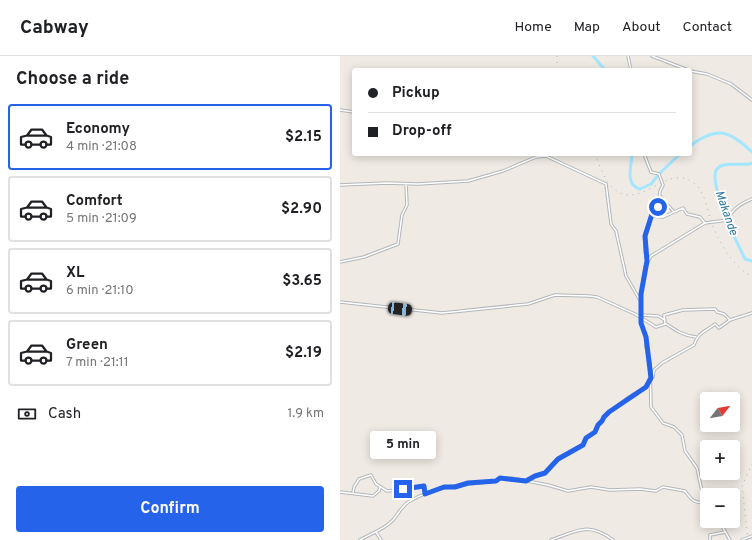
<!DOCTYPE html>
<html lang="en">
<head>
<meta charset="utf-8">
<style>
  body { margin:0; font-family:Overpass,sans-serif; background:#f2f2f2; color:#202124; height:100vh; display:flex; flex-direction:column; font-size:15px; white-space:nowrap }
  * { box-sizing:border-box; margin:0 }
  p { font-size:13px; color:#757577 }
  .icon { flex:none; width:22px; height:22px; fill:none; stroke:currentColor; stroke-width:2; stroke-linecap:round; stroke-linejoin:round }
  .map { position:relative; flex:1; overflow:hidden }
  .details { display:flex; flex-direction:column; background:#fff; width:340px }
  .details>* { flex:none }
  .top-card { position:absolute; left:12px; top:12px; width:340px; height:88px; border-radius:4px; box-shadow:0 2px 10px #0003; display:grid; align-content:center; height:88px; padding:0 16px; background:#fff }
  .needle { width:26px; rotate:59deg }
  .controls { position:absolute; left:360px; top:336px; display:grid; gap:8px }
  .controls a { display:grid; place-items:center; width:40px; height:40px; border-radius:4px; background:#fff; box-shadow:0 2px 10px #0003; font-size:20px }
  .end { position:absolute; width:18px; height:18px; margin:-9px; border:5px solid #2563eb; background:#fff; box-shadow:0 0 0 2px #fff }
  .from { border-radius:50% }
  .bubble { position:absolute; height:28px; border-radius:4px; background:#fff; box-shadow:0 2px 10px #0003; font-size:13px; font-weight:700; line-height:28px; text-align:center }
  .car { position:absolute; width:12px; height:24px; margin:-12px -6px; border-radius:5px; box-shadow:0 0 3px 1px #0007; background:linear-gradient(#222 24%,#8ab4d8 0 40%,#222 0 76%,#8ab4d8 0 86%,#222 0) }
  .top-card b { display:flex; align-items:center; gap:14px; height:38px; font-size:15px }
  .top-card b+b { border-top:1px solid #e0e0e0 }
  .top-card i { width:10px; height:10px; background:#202124 }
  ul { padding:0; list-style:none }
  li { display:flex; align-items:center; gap:12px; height:66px; margin:0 8px 6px; padding:0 8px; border:2px solid #e0e0e0; border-radius:4px }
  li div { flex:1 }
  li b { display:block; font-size:15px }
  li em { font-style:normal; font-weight:700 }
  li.active { border-color:#2563eb }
  li>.icon { width:36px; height:36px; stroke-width:1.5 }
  h2 { padding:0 16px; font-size:18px; line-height:48px }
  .pay { display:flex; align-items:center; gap:10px; height:44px; padding:0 16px; font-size:15px }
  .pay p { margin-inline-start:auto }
  .primary-button { display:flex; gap:8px; margin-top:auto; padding:8px 16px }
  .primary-button a { flex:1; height:46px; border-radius:4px; background:#2563eb; color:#fff; font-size:16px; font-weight:700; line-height:46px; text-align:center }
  header { display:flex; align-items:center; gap:24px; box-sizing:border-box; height:56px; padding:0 20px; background:#fff; border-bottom:1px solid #e0e0e0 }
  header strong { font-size:19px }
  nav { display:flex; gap:22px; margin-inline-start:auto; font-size:14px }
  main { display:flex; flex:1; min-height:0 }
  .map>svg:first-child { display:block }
</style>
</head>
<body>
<header>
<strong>Cabway</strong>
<nav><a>Home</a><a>Map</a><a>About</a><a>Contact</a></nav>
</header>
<main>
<section class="details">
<h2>Choose a ride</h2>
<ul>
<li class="active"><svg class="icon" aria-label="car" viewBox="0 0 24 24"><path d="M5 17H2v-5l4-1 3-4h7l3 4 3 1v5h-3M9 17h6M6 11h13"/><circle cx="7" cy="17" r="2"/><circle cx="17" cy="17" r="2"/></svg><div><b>Economy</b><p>4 min · 21:08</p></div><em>$2.15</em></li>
<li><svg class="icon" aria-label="car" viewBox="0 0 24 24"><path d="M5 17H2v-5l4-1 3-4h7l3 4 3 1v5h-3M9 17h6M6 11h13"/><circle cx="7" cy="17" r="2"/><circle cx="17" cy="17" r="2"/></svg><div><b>Comfort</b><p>5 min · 21:09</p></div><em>$2.90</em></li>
<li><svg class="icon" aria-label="car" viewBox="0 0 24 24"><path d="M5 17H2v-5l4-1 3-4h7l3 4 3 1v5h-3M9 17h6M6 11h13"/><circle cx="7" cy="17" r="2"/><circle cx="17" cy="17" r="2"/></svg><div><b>XL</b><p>6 min · 21:10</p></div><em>$3.65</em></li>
<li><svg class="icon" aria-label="car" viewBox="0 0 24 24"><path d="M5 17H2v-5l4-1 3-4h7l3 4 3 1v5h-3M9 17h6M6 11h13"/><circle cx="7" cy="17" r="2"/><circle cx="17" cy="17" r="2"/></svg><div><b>Green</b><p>7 min · 21:11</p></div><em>$2.19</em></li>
</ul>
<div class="pay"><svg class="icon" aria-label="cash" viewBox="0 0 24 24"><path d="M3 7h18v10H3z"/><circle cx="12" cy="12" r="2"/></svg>Cash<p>1.9 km</p></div>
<div class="primary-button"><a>Confirm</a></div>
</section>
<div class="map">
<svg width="412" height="484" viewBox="0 0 412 484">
  <rect width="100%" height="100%" fill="#efeae3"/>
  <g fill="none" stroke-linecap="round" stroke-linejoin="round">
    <path stroke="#a3e6ff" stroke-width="3" d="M253,0L265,14
      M350,90C377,70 389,74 412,96
      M292,98C292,109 284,129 300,133L311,128L319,118L340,98
      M412,107C404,111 384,104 377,113C367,125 398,189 405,203L412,205"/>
    <defs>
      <path id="street" d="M288,0L291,14
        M312,0L348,14
        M350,15L367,18L391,28L412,44
        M0,54L14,56
        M304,98L311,116L319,118L323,129L320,135L318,152C306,165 302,187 307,205
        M0,129L46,127L78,128L128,125L163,115L196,101L206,100L266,128L271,168L276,175L286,220L301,246
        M320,140L333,155
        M311,160L323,161L343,152L347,158L360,161L365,167
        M0,206L24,201L58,188L62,159L67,149L66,128
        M0,246L102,257L188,248L215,239L249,240L257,241L295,258L316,271L325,268L324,259L343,254L375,253L377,256L384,258L390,264
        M301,259L318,260L325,264
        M325,267C335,274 344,280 356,281
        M186,425L195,420L205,417L216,405L243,389L246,382L255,376L259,367L263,364V361L289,341L306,331L309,323L313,321L314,314L322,307L354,289C359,275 364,277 375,268L379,272L390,264L412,257
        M0,436L33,440L39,435L40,431
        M13,437L14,431L19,423L31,419L36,428L47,435L84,431L85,438
        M367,449L363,440L357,412L345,395L342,379L334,371L323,367L311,351L310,306L306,291V281L301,267V238L305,211L311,200L365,167L388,164C391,153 402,147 412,143
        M379,465L390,484
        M36,476L41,484
        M20,484C30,478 43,474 52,465C58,459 62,449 70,445C97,429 126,429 156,425L160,422H171L208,429L228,435L251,431L270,434L300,433L316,435L323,431L345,435C351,443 354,448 365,446
        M211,484C237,475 248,465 273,484
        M370,484V479L385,476
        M402,484L412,480"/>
    </defs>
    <use href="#street" stroke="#b3b7bb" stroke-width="3.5"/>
    <use href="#street" stroke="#fff" stroke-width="1.5"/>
    <path stroke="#b2b3b4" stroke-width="1" stroke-dasharray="1 5" stroke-linecap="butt" d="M217,0V14
      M255,98C259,107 262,118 268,126C295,163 324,108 351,125C365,133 366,151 371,165C377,183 394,213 412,220
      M408,484L402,430L412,408"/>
  </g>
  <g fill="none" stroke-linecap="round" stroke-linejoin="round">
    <path stroke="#2563eb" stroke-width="5" d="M63,433L84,430L85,438L104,431H115L128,427L156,425L160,422L186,425L195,420L205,417L218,403L243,389L246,382L255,376L258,369L262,365L264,361L269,356L306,331L311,322L306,281L301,267V238L307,205L305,180L312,158L318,151"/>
  </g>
  <g text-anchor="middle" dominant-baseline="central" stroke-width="3.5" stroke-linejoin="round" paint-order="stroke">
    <g font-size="12" font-style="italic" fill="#30789f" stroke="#fff">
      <text transform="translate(386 157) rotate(71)">Makande</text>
    </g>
  </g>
</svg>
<div class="controls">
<a><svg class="needle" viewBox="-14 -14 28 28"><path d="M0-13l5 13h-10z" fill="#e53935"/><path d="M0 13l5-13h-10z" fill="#757577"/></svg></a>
<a>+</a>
<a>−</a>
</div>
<i class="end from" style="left:318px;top:151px"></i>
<i class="end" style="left:63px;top:433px"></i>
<div class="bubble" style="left:30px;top:375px;width:66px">5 min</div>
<i class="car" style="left:60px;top:253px;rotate:97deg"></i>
<div class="top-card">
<b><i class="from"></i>Pickup</b>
<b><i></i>Drop-off</b>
</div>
</div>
</main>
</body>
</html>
